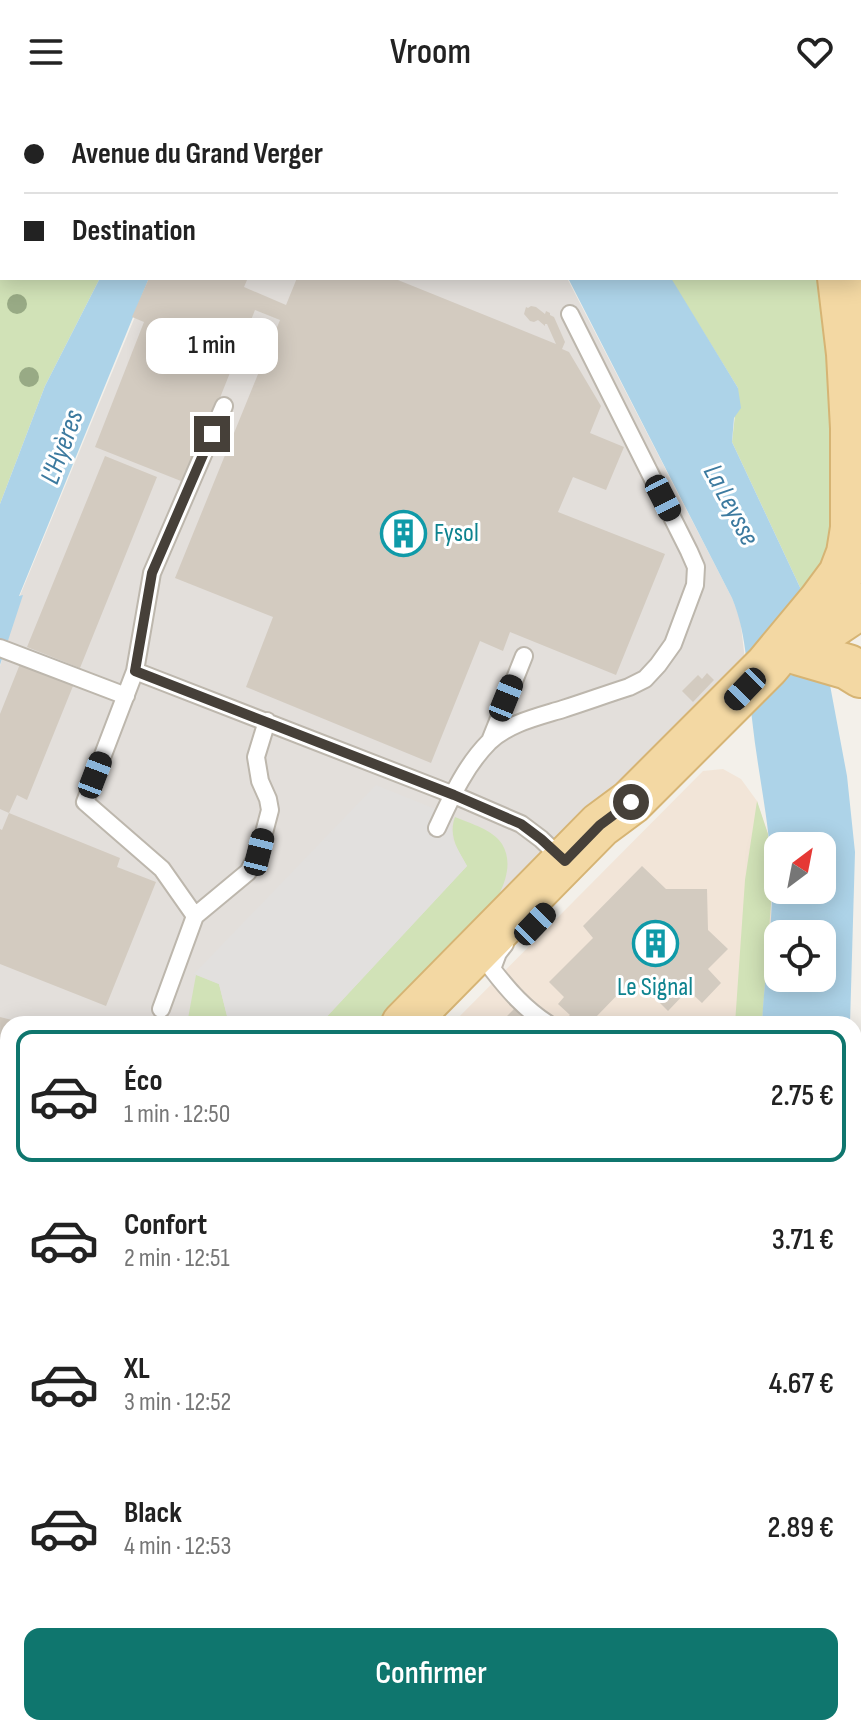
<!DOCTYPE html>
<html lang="fr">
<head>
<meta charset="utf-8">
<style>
  body { margin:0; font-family:"Sofia Sans Condensed",sans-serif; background:#f6f6f6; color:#222; height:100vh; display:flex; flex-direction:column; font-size:30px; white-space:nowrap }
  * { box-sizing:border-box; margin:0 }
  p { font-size:26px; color:#767676 }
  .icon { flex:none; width:44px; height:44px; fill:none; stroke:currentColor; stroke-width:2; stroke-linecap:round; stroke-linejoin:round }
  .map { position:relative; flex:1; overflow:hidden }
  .details { position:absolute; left:0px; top:912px; width:862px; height:720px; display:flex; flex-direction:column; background:#fff; border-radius:24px 24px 0 0; box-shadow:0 4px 20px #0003 }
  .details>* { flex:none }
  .banner { position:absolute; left:0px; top:0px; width:862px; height:176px; box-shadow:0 4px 20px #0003; display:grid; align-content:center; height:176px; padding:0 24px; background:#fff }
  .needle { width:52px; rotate:32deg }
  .buttons { position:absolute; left:764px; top:728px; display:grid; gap:16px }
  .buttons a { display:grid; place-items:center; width:72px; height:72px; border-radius:16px; background:#fff; box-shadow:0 4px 20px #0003; font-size:40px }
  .end { position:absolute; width:36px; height:36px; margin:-18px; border:10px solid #464039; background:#fff; box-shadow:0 0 0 4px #fff }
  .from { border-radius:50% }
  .bubble { position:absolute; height:56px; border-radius:16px; background:#fff; box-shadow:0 4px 20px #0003; font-size:26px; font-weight:600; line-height:56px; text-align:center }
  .car { position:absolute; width:24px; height:48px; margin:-24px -12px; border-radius:10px; box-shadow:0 0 6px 2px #0007; background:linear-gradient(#222 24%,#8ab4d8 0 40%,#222 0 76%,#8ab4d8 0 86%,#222 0) }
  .banner b { display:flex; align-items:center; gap:28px; height:76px; font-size:30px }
  .banner b+b { border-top:2px solid #e0e0e0 }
  .banner i { width:20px; height:20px; background:#222 }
  ul { padding:14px 0 0; list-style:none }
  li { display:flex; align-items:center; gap:24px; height:132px; margin:0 16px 12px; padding:0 8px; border:4px solid transparent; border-radius:16px }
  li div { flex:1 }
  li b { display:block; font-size:30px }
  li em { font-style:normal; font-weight:600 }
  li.current { border-color:#0f766e }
  li>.icon { width:72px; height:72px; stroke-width:1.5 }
  .action { display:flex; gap:16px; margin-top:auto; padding:16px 24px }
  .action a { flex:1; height:92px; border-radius:16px; background:#0f766e; color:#fff; font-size:32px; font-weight:600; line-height:92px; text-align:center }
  header { display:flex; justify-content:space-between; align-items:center; height:104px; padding:0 24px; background:#fff; font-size:36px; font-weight:600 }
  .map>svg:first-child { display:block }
</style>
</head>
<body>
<header><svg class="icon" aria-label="menu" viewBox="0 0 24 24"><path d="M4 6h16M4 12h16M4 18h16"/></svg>Vroom<svg class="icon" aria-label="heart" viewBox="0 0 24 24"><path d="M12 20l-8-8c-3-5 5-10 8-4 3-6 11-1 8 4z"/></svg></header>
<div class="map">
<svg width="861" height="1632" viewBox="0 0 861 1632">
  <rect width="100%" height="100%" fill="#f3f0ea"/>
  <path fill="#f2e5d8" d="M723,665L741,675L757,697L768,730L771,760V815L762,920H452L703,667Z
    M0,1344L8,1347V1383L0,1395Z
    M304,1624H711L707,1632H309Z"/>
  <path fill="#e3dfdb" d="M217,0H437L439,2H217Z
    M151,174H567L732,494L740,514L745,556L382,920H8V1347L0,1344V562L2,556L0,555V488L19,494Z"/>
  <path fill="#d1e2b7" d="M0,0H174L173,2H2V174H100L45,282L0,400Z
    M544,0H784L785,2H546Z
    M670,174H820L839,325L835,448L805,494L732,338L738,284Z
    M757,697L768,730L772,786L762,920H735L745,776Z
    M455,713C471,720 492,725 502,740C527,781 460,842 434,868C417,885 399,903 382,920H320L467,762C458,746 448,732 455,713Z
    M194,870L219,880L229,920H187L196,871Z
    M8,1519V1571C0,1554 0,1537 8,1519Z"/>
  <path fill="#e2e0de" d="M376,681L435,705L432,714L451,722L453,737L467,762L320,920H229L219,880L194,870Z
    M110,1624H289V1632H104Z
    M304,1624H337L347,1632H309Z
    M559,1624H711L707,1632H522Z"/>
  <path fill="#add3e8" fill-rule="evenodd" d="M100,174H149L19,492L23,491L0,561V400L45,282Z
    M568,174H671L738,284L741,304L734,314L732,338L805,494L830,581L847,672L855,748L850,920H762C764,875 772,830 772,785C772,728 758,672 752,615C747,574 748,532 732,494ZM778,742H822V786H778ZM778,830H822V874H778Z
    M719,1624H808L807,1632H716Z"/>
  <path fill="#d3cbc0" d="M149,174H243L247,176L244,183L286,201L297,174H393L556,240L547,220H545V222L538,216L534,218L530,217L524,210L526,203L528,204L531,202L536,203L545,210L546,207L550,209V211L554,213L565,238L562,245L569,248L601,302L590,329L624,343L606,386L573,373L558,408L665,450L616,571L510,528L503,547L480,537L431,659L246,583L273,513L175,474L280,216L255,206L186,379L95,343L144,218L132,213Z
    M105,352L157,373L80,564L27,543Z
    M20,560L73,582L27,696L17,691L9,709L0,705V610Z
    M707,569L714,576L693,598L682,587L698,571L702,575Z
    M9,709L120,754L117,763L156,778L106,902L0,860V725L2,726Z
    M642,762L666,785H707L708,826L728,845L708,865L721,879L702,899L688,886L668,907L642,881L635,885L626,882L596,913H586L580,920H570L565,915L570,911L558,900L564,893L549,878L593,834L583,822Z
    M514,905L530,920H499Z
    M0,913L24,919L8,920V998L6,997L1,1018Z
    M0,1060L8,1064V1109L5,1121L0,1120Z"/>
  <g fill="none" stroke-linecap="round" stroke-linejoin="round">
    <defs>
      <path id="service" d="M224,302L152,469L135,567L85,698L162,765L195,812L248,768L259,748L270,706L268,695L260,677L256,653L267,617
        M0,544L126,592
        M135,567L454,691L521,720L541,735L563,756
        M490,637L524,552
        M437,724C451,694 465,662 489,638C509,619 537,613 563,605C585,598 607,590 629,583L645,575L658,561L673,540L695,481L696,463L689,447L570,210
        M505,840L498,849L492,865C509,887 525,905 548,920
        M161,905L195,812
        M0,1130L8,1131
        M348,1624L357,1632
        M542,1624L544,1632
        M245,1632V1624
        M262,1632L263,1624
        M497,1632L529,1624"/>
      <path id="primary" d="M826,0V2
        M860,128L861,133
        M802,547L831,522L861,502
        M800,549L848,563L861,571
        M404,920L600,721L631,698L767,562L821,497L841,470L849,449L853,424V324L849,250L840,174
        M0,1492L8,1487
        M854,1564L861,1427
        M15,1632L23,1624
        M850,1632V1624"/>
    </defs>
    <use href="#service" stroke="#bdb7ad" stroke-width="20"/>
    <use href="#primary" stroke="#d6b474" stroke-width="48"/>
    <use href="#service" stroke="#fff" stroke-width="16"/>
    <use href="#primary" stroke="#f3d8a3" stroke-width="44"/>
  </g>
  <g fill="#98aa85">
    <circle cx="17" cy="200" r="10"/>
    <circle cx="29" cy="273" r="10"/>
  </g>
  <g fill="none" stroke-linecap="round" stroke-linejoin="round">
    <path stroke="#464039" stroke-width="10" d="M212,330L152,469L135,567L454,691L521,720L541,735L565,757L600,721L631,698"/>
  </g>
  <defs>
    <symbol id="building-ring" viewBox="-11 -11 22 22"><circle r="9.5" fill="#fff" stroke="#0f9aa8" stroke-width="1.5"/><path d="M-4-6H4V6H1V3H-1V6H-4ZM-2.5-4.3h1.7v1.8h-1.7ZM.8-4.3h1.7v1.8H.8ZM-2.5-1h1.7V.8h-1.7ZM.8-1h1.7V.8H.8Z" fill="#0f9aa8"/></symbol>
  </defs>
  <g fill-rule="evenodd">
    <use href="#building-ring" x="378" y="404" width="51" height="51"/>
    <use href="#building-ring" x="630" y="814" width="51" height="51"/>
  </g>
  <g text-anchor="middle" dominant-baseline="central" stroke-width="6" stroke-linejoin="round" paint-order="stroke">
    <g font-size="26" fill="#0d838f" stroke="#fff" text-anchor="start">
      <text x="434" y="429">Fysol</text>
      <text x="655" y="883" text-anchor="middle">Le Signal</text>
    </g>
    <g font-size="28" font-style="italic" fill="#3c7a9f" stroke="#fff">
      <text transform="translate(62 343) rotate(-70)">L'Hyères</text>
      <text transform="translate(731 401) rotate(62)">La Leysse</text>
    </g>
  </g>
</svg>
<div class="buttons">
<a><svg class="needle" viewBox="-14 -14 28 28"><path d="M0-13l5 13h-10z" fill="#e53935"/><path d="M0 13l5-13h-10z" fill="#767676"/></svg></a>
<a><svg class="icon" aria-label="locate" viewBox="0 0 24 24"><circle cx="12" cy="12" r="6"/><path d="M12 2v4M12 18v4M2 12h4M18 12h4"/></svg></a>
</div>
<i class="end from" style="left:631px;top:698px"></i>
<i class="end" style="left:212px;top:330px"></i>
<div class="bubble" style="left:146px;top:214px;width:132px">1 min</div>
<i class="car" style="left:663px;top:394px;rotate:153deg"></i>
<i class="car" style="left:745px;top:585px;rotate:224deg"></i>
<i class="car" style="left:506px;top:594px;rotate:22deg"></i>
<i class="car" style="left:95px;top:671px;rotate:21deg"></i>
<i class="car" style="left:259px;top:748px;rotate:14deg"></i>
<i class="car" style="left:535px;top:820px;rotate:44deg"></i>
<div class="banner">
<b><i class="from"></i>Avenue du Grand Verger</b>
<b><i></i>Destination</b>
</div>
<section class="details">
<ul>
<li class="current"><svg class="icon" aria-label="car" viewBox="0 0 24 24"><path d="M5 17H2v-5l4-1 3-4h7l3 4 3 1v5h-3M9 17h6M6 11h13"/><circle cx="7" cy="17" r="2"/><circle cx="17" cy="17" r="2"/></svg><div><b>Éco</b><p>1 min · 12:50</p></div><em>2.75 €</em></li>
<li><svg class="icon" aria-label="car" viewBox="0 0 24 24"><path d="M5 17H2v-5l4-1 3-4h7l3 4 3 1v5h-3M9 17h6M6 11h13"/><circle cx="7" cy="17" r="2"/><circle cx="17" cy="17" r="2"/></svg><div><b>Confort</b><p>2 min · 12:51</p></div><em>3.71 €</em></li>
<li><svg class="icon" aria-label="car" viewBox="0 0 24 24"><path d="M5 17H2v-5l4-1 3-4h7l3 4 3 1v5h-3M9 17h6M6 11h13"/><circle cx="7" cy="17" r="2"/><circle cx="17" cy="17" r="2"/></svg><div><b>XL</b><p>3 min · 12:52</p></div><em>4.67 €</em></li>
<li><svg class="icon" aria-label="car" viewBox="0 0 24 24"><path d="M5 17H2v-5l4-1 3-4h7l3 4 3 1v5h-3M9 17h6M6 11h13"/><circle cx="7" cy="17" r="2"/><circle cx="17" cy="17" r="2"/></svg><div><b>Black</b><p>4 min · 12:53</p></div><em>2.89 €</em></li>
</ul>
<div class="action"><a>Confirmer</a></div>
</section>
</div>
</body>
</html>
